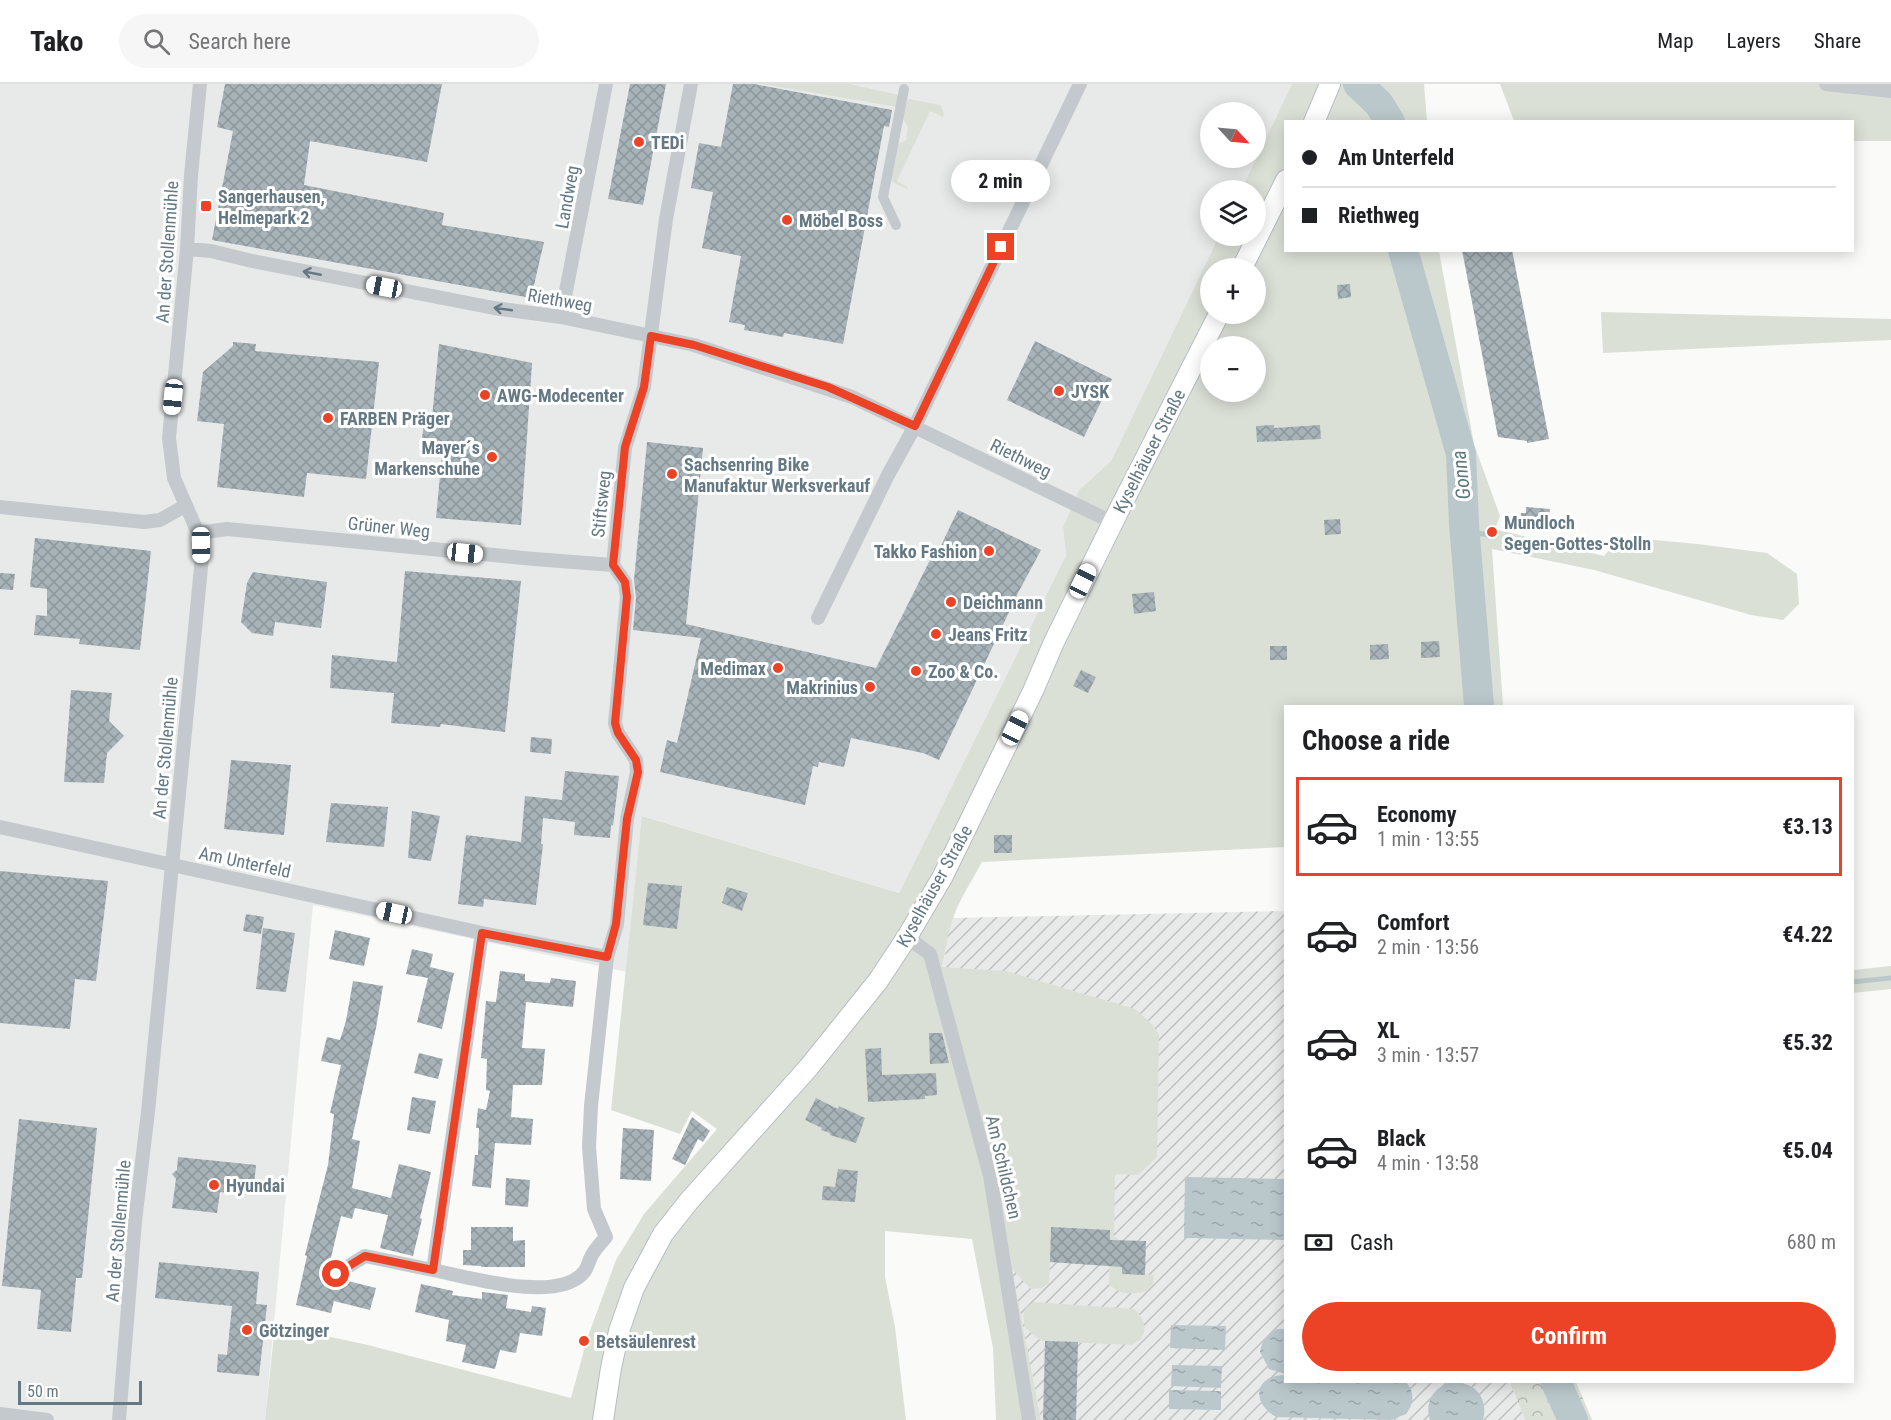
<!DOCTYPE html>
<html lang="en">
<head>
<meta charset="utf-8">
<style>
  body { margin:0; font-family:"Roboto Condensed",sans-serif; background:#f6f6f6; color:#202124; height:100vh; display:flex; flex-direction:column; font-size:22px; white-space:nowrap }
  * { box-sizing:border-box; margin:0 }
  p { font-size:20px; color:#757577 }
  .icon { flex:none; width:33px; height:33px; fill:none; stroke:currentColor; stroke-width:2; stroke-linecap:round; stroke-linejoin:round }
  .map { position:relative; flex:1; overflow:hidden }
  .details { position:absolute; left:1284px; top:621px; width:570px; height:678px; display:flex; flex-direction:column; background:#fff; border-radius:0px; box-shadow:0 3px 15px #0003 }
  .details>* { flex:none }
  .banner { position:absolute; left:1284px; top:36px; width:570px; height:132px; border-radius:0px; box-shadow:0 3px 15px #0003; display:grid; align-content:center; height:132px; padding:0 18px; background:#fff }
  .needle { width:39px; rotate:116deg }
  .controls { position:absolute; left:1200px; top:18px; display:grid; gap:12px }
  .controls a { display:grid; place-items:center; width:66px; height:66px; border-radius:50%; background:#fff; box-shadow:0 3px 15px #0003; font-size:30px }
  .scale { position:absolute; left:18px; bottom:15px; width:124px; box-sizing:border-box; padding-left:6px; border:3px solid #647984; border-top:0; font-size:16px; line-height:21px; white-space:nowrap; color:#647984; -webkit-text-stroke:4px #fff; paint-order:stroke }
  .end { position:absolute; width:27px; height:27px; margin:-14px; border:8px solid #ec4226; background:#fff; box-shadow:0 0 0 3px #fff }
  .from { border-radius:50% }
  .bubble { position:absolute; height:42px; border-radius:21px; background:#fff; box-shadow:0 3px 15px #0003; font-size:20px; font-weight:700; line-height:42px; text-align:center }
  .car { position:absolute; width:18px; height:36px; margin:-18px -9px; border-radius:8px; box-shadow:0 0 4px 2px #0007; background:linear-gradient(#fff 24%,#345 0 40%,#fff 0 76%,#345 0 86%,#fff 0) }
  .banner b { display:flex; align-items:center; gap:21px; height:57px; font-size:22px }
  .banner b+b { border-top:2px solid #e0e0e0 }
  .banner i { width:15px; height:15px; background:#202124 }
  ul { padding:0; list-style:none }
  li { display:flex; align-items:center; gap:18px; height:99px; margin:0 12px 9px; padding:0 6px; border:3px solid transparent; border-radius:0px }
  li div { flex:1 }
  li b { display:block; font-size:22px }
  li em { font-style:normal; font-weight:700 }
  li.selected { border-color:#ec4226 }
  li>.icon { width:54px; height:54px; stroke-width:1.5 }
  h2 { padding:0 18px; font-size:27px; line-height:72px }
  .pay { display:flex; align-items:center; gap:15px; height:66px; padding:0 18px; font-size:22px }
  .pay p { margin-inline-start:auto }
  .action { display:flex; gap:12px; margin-top:auto; padding:12px 18px }
  .action a { flex:1; height:69px; border-radius:36px; background:#ec4226; color:#fff; font-size:24px; font-weight:700; line-height:69px; text-align:center }
  header { display:flex; align-items:center; gap:36px; box-sizing:border-box; height:84px; padding:0 30px; background:#fff; border-bottom:2px solid #e0e0e0 }
  header strong { font-size:28px }
  nav { display:flex; gap:33px; margin-inline-start:auto; font-size:21px }
  .search { width:420px; height:54px; background:#f6f6f6; display:flex; align-items:center; gap:15px; box-sizing:border-box; padding:0 21px; border-radius:33px; color:#757577; font-size:22px }
  .map>svg:first-child { display:block }
</style>
</head>
<body>
<header>
<strong>Tako</strong>
<div class="search"><svg class="icon" aria-label="search" viewBox="0 0 24 24"><circle cx="10" cy="10" r="6"/><path d="M15 15l6 6"/></svg>Search here</div>
<nav><a>Map</a><a>Layers</a><a>Share</a></nav>
</header>
<div class="map">
<svg width="1891" height="1336" viewBox="0 0 1891 1336">
  <defs>
    <pattern id="industrial-furrows" width="10" height="10" patternUnits="userSpaceOnUse" patternTransform="scale(1.5)"><rect width="10" height="10" fill="#e8eae9"/><path d="M-1 1l2-2M0 10L10 0M9 11l2-2" fill="none" stroke="#c0c2c2"/></pattern>
    <pattern id="forest-crowns" width="20" height="18" patternUnits="userSpaceOnUse" patternTransform="scale(1.5)"><rect width="20" height="18" fill="#dbe0d7"/><path d="M2 6a3 3 0 1 1 6 0M12 15a3 3 0 1 1 6 0" fill="none" stroke="#b5bab4"/></pattern>
    <pattern id="water-ripples" width="26" height="14" patternUnits="userSpaceOnUse" patternTransform="scale(1.5)"><rect width="26" height="14" fill="#bac8cc"/><path d="M2 4q2-2 4 0t4 0M15 11q2-2 4 0t4 0" fill="none" stroke="#9ba7ab"/></pattern>
    <pattern id="building-cross-hatch" width="8" height="8" patternUnits="userSpaceOnUse" patternTransform="scale(1.5)"><rect width="8" height="8" fill="#a7b3b8"/><path d="M0 0l8 8M0 8l8-8" fill="none" stroke="#8c969b"/></pattern>
  </defs>
  <rect width="100%" height="100%" fill="#fafaf8"/>
  <path fill="#e8eae9" fill-rule="evenodd" d="M0,0H1292L1241,106H1210V152H1219L1111,377L1079,406L1063,443L1066,471L899,809L643,732L627,888L313,821L265,1336H0ZM1210,28H1256V74H1210Z"/>
  <path fill="url(#industrial-furrows)" d="M1285,827L1286,1298H1510L1525,1336H1041L1011,1183L942,883L946,866V858L952,834Z"/>
  <path fill="#dbe0d7" fill-rule="evenodd" d="M762,0H850L899,11L897,23Z
    M1292,0H1424L1427,37L1286,38V166L1439,167L1474,360L1500,432L1495,445L1604,472L1621,453L1698,460L1767,469L1797,490L1799,520L1783,536L1751,531L1594,486L1492,465L1503,622H1286L1285,763L982,778C972,797 959,816 952,837C947,852 946,867 942,883L1006,887L1135,925L1153,941L1159,951L1157,1073L1138,1091L1115,1090L1114,1153L1118,1154V1163H1122V1190L1154,1191L1153,1200L1147,1207C1133,1211 1119,1211 1109,1200L1110,1146L1052,1143L1049,1199L1042,1204L1031,1205L1012,1185L1041,1336H996L993,1264L972,1155L885,1147V1193L895,1243L906,1336H265L275,1241L368,1261L571,1314L587,1255L616,1176L644,1130L717,1045L692,1027L680,1050L611,1026L642,732L899,809L1066,471L1063,443L1079,406L1111,377L1219,152H1256V106H1241ZM1210,184H1256V230H1210ZM1210,262H1256V308H1210Z
    M1500,0H1891V57H1853L1852,38L1514,37Z
    M909,15L941,21L944,30L943,33L930,27L897,97L908,103L907,105L894,99L891,95L898,60L906,56L908,43L902,33L906,18Z
    M1601,228L1891,235V256L1603,269Z
    M1891,882V905L1853,909V886Z
    M1033,1218L1134,1225C1143,1231 1149,1246 1140,1256C1138,1258 1134,1259 1132,1261L1041,1257L1025,1244L1023,1232L1026,1224Z"/>
  <path fill="url(#forest-crowns)" d="M1510,1298H1576L1592,1336H1525Z"/>
  <path fill="url(#water-ripples)" d="M1185,1093L1285,1095V1156L1184,1154Z
    M1171,1241L1226,1242L1225,1266L1170,1264Z
    M1277,1245H1285V1290L1269,1285L1260,1268C1262,1256 1267,1251 1277,1245Z
    M1172,1281L1222,1282L1221,1304L1171,1302Z
    M1285,1291L1286,1298H1406C1415,1308 1414,1320 1406,1330L1391,1336L1276,1333C1251,1319 1254,1291 1285,1291Z
    M1451,1298C1474,1297 1489,1313 1483,1336H1430C1424,1318 1434,1303 1451,1298Z
    M1169,1306L1221,1307V1326L1169,1325Z"/>
  <g fill="none" stroke-linecap="round" stroke-linejoin="round">
    <path stroke="#bac8cc" stroke-width="5" d="M1465,447L1489,451
      M1852,898L1891,894"/>
    <path stroke="#bac8cc" stroke-width="30" d="M1358,0L1379,20L1390,38
      M1403,166L1461,370L1464,440L1479,622
      M1556,1298L1573,1336"/>
  </g>
  <path fill="url(#building-cross-hatch)" d="M225,0H442L427,78L310,57L304,101L444,129L442,141L544,158L531,214L212,156L233,47L217,43Z
    M630,0H666L643,121L608,115Z
    M733,0H754L892,26L889,43L884,42L843,260L784,249L783,253L744,246L745,241L729,238L741,172L702,164L713,108L691,104L699,59L721,63Z
    M1462,166H1512L1549,355L1527,359V357L1498,353Z
    M1350,200L1351,213L1338,215L1337,201Z
    M1035,257L1112,295L1084,353L1007,316Z
    M233,258L256,260L255,267L379,278L366,395L307,389L304,413L217,403L224,340L197,337L203,288L233,262Z
    M439,260L532,279L521,441L436,434L442,370L430,369L432,354H422L425,334H432Z
    M1274,341V344L1320,341L1321,355L1257,358L1256,342Z
    M647,358L703,364L686,540L876,584L932,472L935,474L958,426L1041,466L1019,507L939,676L923,669L851,654L844,683L819,678L818,683L813,682L805,721L660,688L667,656L677,659L701,554L633,546L636,514L634,496Z
    M1526,423L1550,425L1549,438H1544L1543,443H1539L1537,446L1520,444L1521,429H1526Z
    M1340,435L1341,450L1325,451L1324,436Z
    M35,454L151,467L140,566L79,560L80,555L34,551L36,531L47,532V505L30,503Z
    M405,487L521,497L505,648L441,640L440,643L391,639L394,609L330,604L332,571L397,578Z
    M253,488L327,498L321,544L275,538L273,552L252,549L241,538L247,499Z
    M0,489L15,490L13,506L0,505Z
    M1154,508L1156,527L1134,530L1132,510Z
    M1439,557L1440,573L1421,574V558Z
    M1388,560L1389,575L1370,576V561Z
    M1270,562H1287V576H1270Z
    M1081,586L1096,593L1088,609L1073,602Z
    M71,606L112,609L109,637L124,652L107,669L104,699L64,698Z
    M531,653L552,655L551,670L530,668Z
    M231,676L291,681L284,751L224,745Z
    M565,687L619,692L613,742L611,741L610,754L574,751L575,738L543,734L541,760H543L536,821L484,815L483,823L458,820L466,751L521,758L525,712L562,716Z
    M331,719L388,723L384,763L326,758Z
    M412,727L440,732L431,777L408,774Z
    M994,751H1012V769H994Z
    M0,787L108,797L96,897L75,895L70,945L0,939Z
    M648,799L682,802L677,845L643,841Z
    M727,803L748,809L742,827L722,819Z
    M246,830L264,833L261,850L243,847Z
    M263,844L295,849L286,908L256,905Z
    M335,846L370,854L364,882L329,875Z
    M412,865L433,870L430,883L454,889L442,945L417,938L428,894L406,890Z
    M500,887L525,890V897L550,899L551,894L576,897L573,923L526,918L522,964L545,965L542,1001H513L511,1033L533,1035L531,1061L495,1059L491,1104L472,1102L475,1071H478L479,1044H476L478,1024L486,1026L490,1007L486,1006L487,975L481,974L486,917L496,918Z
    M353,897L383,902L376,944L352,1055L360,1057L352,1104L391,1114L399,1080L431,1088L420,1134L422,1135L413,1172L380,1164L388,1131L355,1124L352,1135L341,1132L327,1190L328,1194L336,1199L344,1196L376,1204L370,1226L334,1217L331,1229L296,1221L307,1172L305,1171L328,1081L334,1030L330,1029L341,981L321,977L327,953L340,956L346,937Z
    M929,949H942L949,979L930,980Z
    M881,964L882,991L936,989L937,1011L925,1012V1015L868,1018L865,965Z
    M419,969L443,975L438,995L414,989Z
    M412,1013L436,1017L430,1050L407,1046Z
    M816,1014L838,1025L839,1022L865,1034L856,1059L830,1051V1049L821,1046L822,1044L805,1036Z
    M692,1033L710,1047L703,1058L698,1055L685,1081L672,1075Z
    M19,1035L97,1044L82,1194H76L71,1248L37,1245L41,1206L2,1202Z
    M623,1044L654,1046L651,1097L620,1095Z
    M178,1073L256,1081L253,1111L220,1108L217,1129L172,1124L176,1095L172,1090L177,1086Z
    M838,1085L858,1087L855,1118L822,1116L823,1102L835,1103Z
    M506,1094L530,1096L528,1123L505,1121Z
    M471,1143H513V1157L525,1156V1183H481V1182L463,1181V1166H471Z
    M1051,1143L1110,1146V1156L1146,1157L1145,1191L1122,1190V1183L1050,1178Z
    M159,1178L259,1188L256,1220L267,1221L259,1292L217,1288L218,1270L227,1271L232,1222L155,1214Z
    M421,1200L453,1207L452,1211L482,1215V1208L508,1211L506,1224L531,1228L532,1222L546,1224L542,1252L520,1249L516,1269L500,1266L495,1285L462,1278L466,1261L446,1257L449,1236L415,1228Z
    M1045,1257L1078,1258L1076,1336H1043Z"/>
  <g fill="none" stroke-linecap="round" stroke-linejoin="round">
    <defs>
      <path id="secondary" d="M1314,38L1330,0
        M1242,184L1286,96
        M603,1336L611,1284L619,1247L634,1204L663,1150L689,1117L809,983L878,897L907,853L943,792L1033,607L1054,558L1118,428L1219,230"/>
    </defs>
    <use href="#secondary" stroke="#b5bdc1" stroke-width="22"/>
    <path stroke="#c3c9cc" stroke-width="10" d="M896,141L883,113L904,5"/>
    <path stroke="#c3c9cc" stroke-width="14" d="M1826,0L1891,7
      M187,165L211,167L252,177L494,224L561,233L694,261L852,313L1112,438
      M561,233L606,0
      M0,423L144,438L160,436L185,422
      M198,449L227,445L534,475L613,481
      M818,534L888,391L915,342L1080,0
      M0,743L482,849L607,873
      M907,853L930,870L990,1092L1029,1336
      M433,1186C468,1193 558,1220 584,1188C588,1183 589,1176 592,1171C596,1164 601,1159 606,1153L594,1125L589,1063L591,1022L607,873L617,840L627,735L637,688L636,676L618,649L615,639L627,513L625,498L613,481L625,364L644,303L666,135L691,0
      M336,1190L365,1172L433,1186L482,849
      M0,1330L47,1336
      M119,1336L135,1137L148,1028L202,473L198,449L174,394L169,354L187,165L191,91L200,0"/>
    <use href="#secondary" stroke="#fff" stroke-width="20"/>
  </g>
  <defs><path id="oneway-shaft" d="M-6 0H5M1.5-3L5.5 0L1.5 3" fill="none" stroke-width="1.6" stroke-linecap="round" stroke-linejoin="round" transform="scale(1.5)"/></defs>
  <g stroke="#647984">
    <use href="#oneway-shaft" transform="translate(312 189) rotate(-169)"/>
    <use href="#oneway-shaft" transform="translate(503 225) rotate(-172)"/>
  </g>
  <g fill="none" stroke-linecap="round" stroke-linejoin="round">
    <path stroke="#ec4226" stroke-width="8" d="M336,1190L365,1172L433,1186L482,849L607,873L616,840L627,735L638,688L636,676L618,649L615,639L627,513L625,498L613,481L625,363L644,303L651,252L694,261L828,303L915,342L1001,163"/>
  </g>
  <g fill="#ec4226" stroke="#fff" stroke-width="2">
    <circle cx="639" cy="58" r="6"/>
    <rect x="200" y="116" width="12" height="12" rx="3"/>
    <circle cx="787" cy="136" r="6"/>
    <circle cx="1059" cy="307" r="6"/>
    <circle cx="485" cy="311" r="6"/>
    <circle cx="328" cy="334" r="6"/>
    <circle cx="492" cy="373" r="6"/>
    <circle cx="672" cy="390" r="6"/>
    <circle cx="1492" cy="448" r="6"/>
    <circle cx="989" cy="467" r="6"/>
    <circle cx="951" cy="518" r="6"/>
    <circle cx="936" cy="550" r="6"/>
    <circle cx="778" cy="584" r="6"/>
    <circle cx="916" cy="587" r="6"/>
    <circle cx="870" cy="603" r="6"/>
    <circle cx="214" cy="1101" r="6"/>
    <circle cx="247" cy="1246" r="6"/>
    <circle cx="584" cy="1257" r="6"/>
  </g>
  <g text-anchor="middle" dominant-baseline="central" stroke-width="6" stroke-linejoin="round" paint-order="stroke">
    <g font-size="18" font-weight="bold" fill="#647984" stroke="#fff" text-anchor="start">
      <text x="651" y="58">TEDi</text>
      <text x="218" y="112">Sangerhausen,<tspan x="218" dy="21">Helmepark 2</tspan></text>
      <text x="799" y="136">Möbel Boss</text>
      <text x="1071" y="307">JYSK</text>
      <text x="497" y="311">AWG-Modecenter</text>
      <text x="340" y="334">FARBEN Präger</text>
      <text x="480" y="363" text-anchor="end">Mayer´s<tspan x="480" dy="21">Markenschuhe</tspan></text>
      <text x="684" y="380">Sachsenring Bike<tspan x="684" dy="21">Manufaktur Werksverkauf</tspan></text>
      <text x="1504" y="438">Mundloch<tspan x="1504" dy="21">Segen-Gottes-Stolln</tspan></text>
      <text x="977" y="467" text-anchor="end">Takko Fashion</text>
      <text x="963" y="518">Deichmann</text>
      <text x="948" y="550">Jeans Fritz</text>
      <text x="766" y="584" text-anchor="end">Medimax</text>
      <text x="928" y="587">Zoo &amp; Co.</text>
      <text x="858" y="603" text-anchor="end">Makrinius</text>
      <text x="226" y="1101">Hyundai</text>
      <text x="259" y="1246">Götzinger</text>
      <text x="596" y="1257">Betsäulenrest</text>
    </g>
    <g font-size="18" fill="#647984" stroke="#fff">
      <text transform="translate(567 113) rotate(-80)">Landweg</text>
      <text transform="translate(167 168) rotate(-86)">An der Stollenmühle</text>
      <text transform="translate(560 216) rotate(10)">Riethweg</text>
      <text transform="translate(1149 367) rotate(-63)">Kyselhäuser Straße</text>
      <text transform="translate(1021 374) rotate(26)">Riethweg</text>
      <text transform="translate(601 420) rotate(-84)">Stiftsweg</text>
      <text transform="translate(389 443) rotate(6)">Grüner Weg</text>
      <text transform="translate(165 664) rotate(-85)">An der Stollenmühle</text>
      <text transform="translate(245 778) rotate(12)">Am Unterfeld</text>
      <text transform="translate(934 802) rotate(-61)">Kyselhäuser Straße</text>
      <text transform="translate(1004 1083) rotate(77)">Am Schildchen</text>
      <text transform="translate(118 1147) rotate(-85)">An der Stollenmühle</text>
    </g>
    <g font-size="20" font-style="italic" fill="#5e787e" stroke="#fff">
      <text transform="translate(1461 391) rotate(-96)">Gonna</text>
    </g>
  </g>
</svg>
<div class="controls">
<a><svg class="needle" viewBox="-14 -14 28 28"><path d="M0-13l5 13h-10z" fill="#e53935"/><path d="M0 13l5-13h-10z" fill="#757577"/></svg></a>
<a><svg class="icon" aria-label="layers" viewBox="0 0 24 24"><path d="M12 4l9 5-9 5-9-5zM3 14l9 5 9-5"/></svg></a>
<a>+</a>
<a>−</a>
</div>
<div class="scale">50 m</div>
<i class="end from" style="left:336px;top:1190px"></i>
<i class="end" style="left:1001px;top:163px"></i>
<div class="bubble" style="left:951px;top:76px;width:99px">2 min</div>
<i class="car" style="left:384px;top:203px;rotate:281deg"></i>
<i class="car" style="left:173px;top:313px;rotate:186deg"></i>
<i class="car" style="left:201px;top:461px;rotate:179deg"></i>
<i class="car" style="left:465px;top:469px;rotate:96deg"></i>
<i class="car" style="left:1083px;top:497px;rotate:26deg"></i>
<i class="car" style="left:1015px;top:644px;rotate:26deg"></i>
<i class="car" style="left:394px;top:829px;rotate:282deg"></i>
<div class="banner">
<b><i class="from"></i>Am Unterfeld</b>
<b><i></i>Riethweg</b>
</div>
<section class="details">
<h2>Choose a ride</h2>
<ul>
<li class="selected"><svg class="icon" aria-label="car" viewBox="0 0 24 24"><path d="M5 17H2v-5l4-1 3-4h7l3 4 3 1v5h-3M9 17h6M6 11h13"/><circle cx="7" cy="17" r="2"/><circle cx="17" cy="17" r="2"/></svg><div><b>Economy</b><p>1 min · 13:55</p></div><em>€3.13</em></li>
<li><svg class="icon" aria-label="car" viewBox="0 0 24 24"><path d="M5 17H2v-5l4-1 3-4h7l3 4 3 1v5h-3M9 17h6M6 11h13"/><circle cx="7" cy="17" r="2"/><circle cx="17" cy="17" r="2"/></svg><div><b>Comfort</b><p>2 min · 13:56</p></div><em>€4.22</em></li>
<li><svg class="icon" aria-label="car" viewBox="0 0 24 24"><path d="M5 17H2v-5l4-1 3-4h7l3 4 3 1v5h-3M9 17h6M6 11h13"/><circle cx="7" cy="17" r="2"/><circle cx="17" cy="17" r="2"/></svg><div><b>XL</b><p>3 min · 13:57</p></div><em>€5.32</em></li>
<li><svg class="icon" aria-label="car" viewBox="0 0 24 24"><path d="M5 17H2v-5l4-1 3-4h7l3 4 3 1v5h-3M9 17h6M6 11h13"/><circle cx="7" cy="17" r="2"/><circle cx="17" cy="17" r="2"/></svg><div><b>Black</b><p>4 min · 13:58</p></div><em>€5.04</em></li>
</ul>
<div class="pay"><svg class="icon" aria-label="cash" viewBox="0 0 24 24"><path d="M3 7h18v10H3z"/><circle cx="12" cy="12" r="2"/></svg>Cash<p>680 m</p></div>
<div class="action"><a>Confirm</a></div>
</section>
</div>
</body>
</html>
